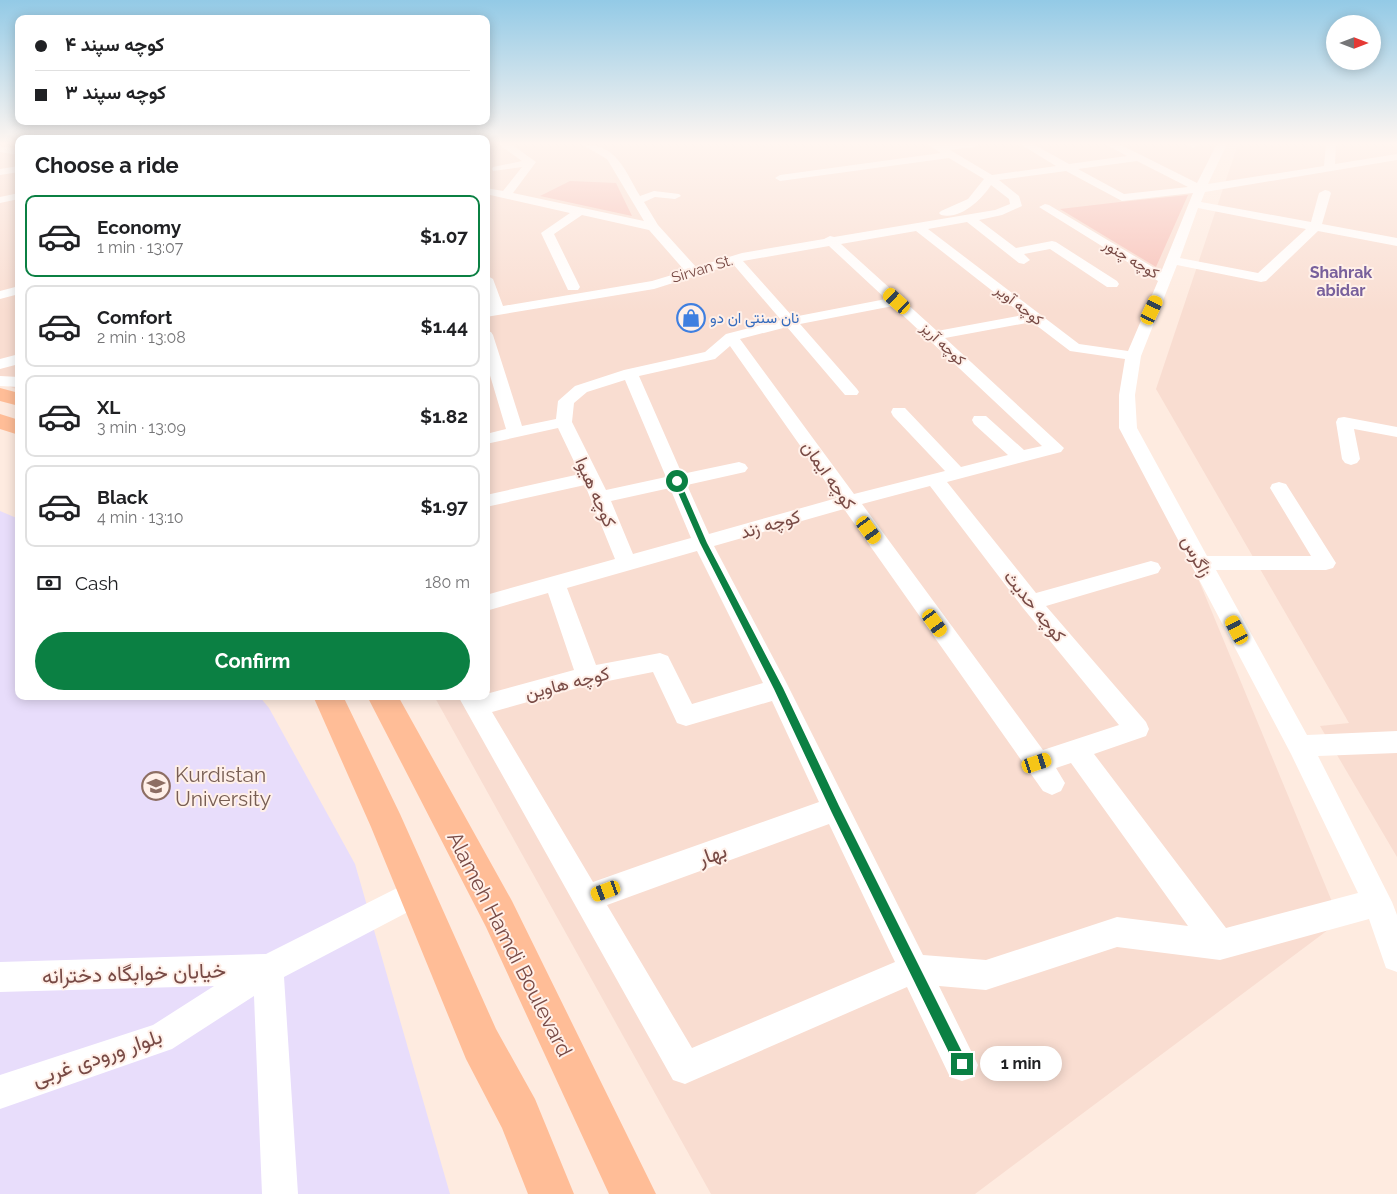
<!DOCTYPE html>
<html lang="en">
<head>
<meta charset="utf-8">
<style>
  body { margin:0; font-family:Raleway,Vazirmatn,sans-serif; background:#f2f2f2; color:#202124; height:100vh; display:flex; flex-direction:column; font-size:19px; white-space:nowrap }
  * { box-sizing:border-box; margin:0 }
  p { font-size:16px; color:#757577 }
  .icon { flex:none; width:28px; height:28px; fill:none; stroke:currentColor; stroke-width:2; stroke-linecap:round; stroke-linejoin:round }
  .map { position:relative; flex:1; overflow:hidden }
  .sheet { position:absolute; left:15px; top:135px; width:475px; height:565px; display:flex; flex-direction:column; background:#fff; border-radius:10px; box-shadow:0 2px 12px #0003 }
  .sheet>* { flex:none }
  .top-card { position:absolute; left:15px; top:15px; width:475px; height:110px; border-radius:10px; box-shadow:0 2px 12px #0003; display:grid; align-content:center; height:110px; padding:0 20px; background:#fff }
  .needle { width:32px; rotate:90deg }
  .fabs { position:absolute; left:1326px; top:15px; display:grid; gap:10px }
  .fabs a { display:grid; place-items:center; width:55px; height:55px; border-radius:50%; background:#fff; box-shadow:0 2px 12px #0003; font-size:25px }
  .end { position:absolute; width:22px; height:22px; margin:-11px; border:6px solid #0b8043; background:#fff; box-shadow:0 0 0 2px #fff }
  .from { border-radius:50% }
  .bubble { position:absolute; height:35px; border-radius:18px; background:#fff; box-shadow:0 2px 12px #0003; font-size:16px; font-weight:700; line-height:35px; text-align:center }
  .car { position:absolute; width:15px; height:30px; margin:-15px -8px; border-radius:6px; box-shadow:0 0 4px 1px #0007; background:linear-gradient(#f5c518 24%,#345 0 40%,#f5c518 0 76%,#345 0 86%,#f5c518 0) }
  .top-card b { display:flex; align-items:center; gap:18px; height:48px; font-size:19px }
  .top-card b+b { border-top:1px solid #e0e0e0 }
  .top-card i { width:12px; height:12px; background:#202124 }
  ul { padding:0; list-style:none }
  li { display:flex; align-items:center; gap:15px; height:82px; margin:0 10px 8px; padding:0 10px; border:2px solid #e0e0e0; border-radius:10px }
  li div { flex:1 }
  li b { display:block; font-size:19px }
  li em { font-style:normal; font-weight:700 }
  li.on { border-color:#0b8043 }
  li>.icon { width:45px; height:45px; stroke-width:1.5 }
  h2 { padding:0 20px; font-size:22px; line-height:60px }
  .pay { display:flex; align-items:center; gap:12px; height:55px; padding:0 20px; font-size:19px }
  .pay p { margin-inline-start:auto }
  .action { display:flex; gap:10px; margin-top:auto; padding:10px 20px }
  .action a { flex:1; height:58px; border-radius:30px; background:#0b8043; color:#fff; font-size:20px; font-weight:700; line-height:58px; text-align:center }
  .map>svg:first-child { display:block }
</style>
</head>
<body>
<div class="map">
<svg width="1397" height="1194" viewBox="0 0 1397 1194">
  <rect width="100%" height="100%" fill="#feebe0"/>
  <path fill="#f9ddd1" d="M0,144H19V390L0,383Z
    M486,144H1215L1165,280L1127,395V407L1340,921L975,1194H711L434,696H486Z
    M1238,144H1397V857L1320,726L1349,723L1156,389Z"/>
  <path fill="#e8ddfb" d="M0,511L19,519V696H259L269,708L355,864L450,1194H0Z"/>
  <path fill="#f7beb5" d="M570,181L616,183L632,216L540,196Z
    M1188,195L1156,267L1060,209L1120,202Z"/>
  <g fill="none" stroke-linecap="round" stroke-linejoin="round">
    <path fill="#fff" fill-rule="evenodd" d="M498,144H511L536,162L513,193L644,221L607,159L581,144C617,144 624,169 640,196L654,191L679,194L681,196L675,199L655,197L644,202L658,225L696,267L742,253L824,239L830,236L834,237L995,210L1010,204L1009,199L991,185C982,199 961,220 941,215L939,213L941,211L968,199L984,179L949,158L780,181L775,178L780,175L941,153L927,144H979L974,147L950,150L992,175L1056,166L1020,144H1033L1069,164L1127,156L1105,144H1119L1197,183L1217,144H1227L1208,184L1324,166L1326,144H1336L1335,164L1397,154V160L1205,192L1201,202L1311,222L1319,193L1325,190L1329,191L1331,193L1322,224L1397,238V246L1318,231L1266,281L1261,282L1177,265L1141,356L1135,395L1137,428L1207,556H1311L1270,488L1272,484L1279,482L1286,484L1336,563L1333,568L1326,570H1216L1307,735L1397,731V753L1318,756L1392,902L1397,915V972L1386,968L1369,919L1220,960L1117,947L986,990L939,986L978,1065L974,1077L962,1081L950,1077L907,987L685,1084L673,1080L458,696H486V694L574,670L548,593L486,611V595L615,559L585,485L486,507V495L580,474L558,428L486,444V434L506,429L486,362V331L491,332L493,335L522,426L556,419L558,401L575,386L624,370L705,352L726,334L781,320L733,264L654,289L486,317V309L490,308L486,298V275L493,279L503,306L652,281L685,271L649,230L582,215L554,234L580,287L578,290H568L541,233L570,213L486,194V188L503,191L522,167L493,171L492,169L493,167L522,161ZM1137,161L1188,187L1124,194L1078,169ZM1066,171L1122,201L1193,193L1161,272L1049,205L1045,204L1039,207L1158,281L1128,351L1079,344L928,229L967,222L1019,263L1024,264L1030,260L1024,254L1050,249L1107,287H1117L1119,284L1117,281L1056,242L1052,241L1016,248L979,220L1002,215L1022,206L1019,196L999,180ZM1198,208L1306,229L1258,273L1180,258ZM916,231L1023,315L937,331L841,244ZM829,246L886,299L793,317L743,261ZM893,306L1042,446L1024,450L986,416H974L972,420L974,424L1008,455L961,467L905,408H893L891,412L893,416L945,471L854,494L740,339L787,327L845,395H857L859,392L857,389L800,324ZM1032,322L1070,351L1125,359L1119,395V428L1291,754L1358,893L1226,928L1094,754L1146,736L1149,729L1146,722L1046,606L1158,573L1161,568L1158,563L1151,561L1036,593L947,482L1061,452L1064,448L945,338ZM730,346L837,498L709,534L687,485L745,472L748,468L745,464L739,462L682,474L639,376L715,359ZM625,380L666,477L606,490L572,422L574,403L587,392ZM930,486L1023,608L1119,725L1043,750L862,504ZM670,488L691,538L633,554L611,501ZM844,509L1043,791L1052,795L1061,791L1065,783L1056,768L1071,763L1188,926L1117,917L986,960L923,955L786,682L714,546ZM697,551L763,683L692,704L668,656L660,653L596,665L567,588ZM653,672L677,723L686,726L772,701L819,802L593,882L492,712L588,685ZM829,824L895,962L692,1048L607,905Z
      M1187,144H1198V145L1193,148Z
      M0,146L19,149V155L0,152Z
      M19,166V172L0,175V169Z
      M19,193V199L0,203V197Z
      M19,286V294L0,299V291Z
      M19,354V364L0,369V359Z
      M0,376L19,377V387L0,386Z
      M1344,417L1397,427V437L1354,429L1360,459L1357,463L1351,465L1345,463L1342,459L1336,422L1338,418Z
      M415,879L425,883L429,893L425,903L284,977L298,1194H262L254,996L172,1049L0,1109V1075L153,1025L214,986L0,992V962L266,954Z"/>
    <path fill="#ffbd97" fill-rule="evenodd" d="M0,388L19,393V406L0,401Z
      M0,414L19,420V435L0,429Z
      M313,696H343L400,814L496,1029L535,1099L574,1194H528L502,1128L466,1059L371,827Z
      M367,696H398L512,901L656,1194H609L486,927Z"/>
  </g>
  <linearGradient id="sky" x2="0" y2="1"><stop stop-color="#93cae6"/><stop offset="0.46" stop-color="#fff6f1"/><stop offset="1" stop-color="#fff6f1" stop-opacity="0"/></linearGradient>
  <rect width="1397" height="312" fill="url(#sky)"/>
  <path fill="#0b8043" d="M677,478L680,481L707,543L783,688L839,806L968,1064L966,1069L962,1071L957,1069L832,813L774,689L700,543L673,481Z"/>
  <defs>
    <symbol id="shop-ring" viewBox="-11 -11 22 22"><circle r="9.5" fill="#fff0e9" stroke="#3f7fe0" stroke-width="1.5"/><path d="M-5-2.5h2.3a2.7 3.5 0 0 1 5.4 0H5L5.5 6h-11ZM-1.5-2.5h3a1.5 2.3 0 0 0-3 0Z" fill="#3f7fe0"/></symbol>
    <symbol id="university-ring" viewBox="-11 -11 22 22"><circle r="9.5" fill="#fff0e9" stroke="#8d6e63" stroke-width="1.5"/><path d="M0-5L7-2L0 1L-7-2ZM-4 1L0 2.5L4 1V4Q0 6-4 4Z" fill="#8d6e63"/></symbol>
  </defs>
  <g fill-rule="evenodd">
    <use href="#shop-ring" x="675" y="302" width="32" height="32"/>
    <use href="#university-ring" x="140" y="770" width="32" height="32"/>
  </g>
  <g text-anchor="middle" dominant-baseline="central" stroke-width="4" stroke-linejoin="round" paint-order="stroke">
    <g font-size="15" fill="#784a45" stroke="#fff0e9">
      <text transform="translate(1131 259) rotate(31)">کوچه چنور</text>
      <text transform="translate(702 269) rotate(-17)">Sirvan St.</text>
      <text transform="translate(1019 305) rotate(38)">کوچه آویر</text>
      <text transform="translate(943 344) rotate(43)">کوچه آریز</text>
    </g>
    <g font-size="15" fill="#366cbe" stroke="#fff0e9" text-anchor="start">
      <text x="710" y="318">نان سنتی ان دو</text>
    </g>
    <g font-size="16" font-weight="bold" fill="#78609c" stroke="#fff0e9">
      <text x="1341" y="272">Shahrak<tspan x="1341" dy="18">abidar</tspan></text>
    </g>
    <g font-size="18" fill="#784a45" stroke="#fff0e9">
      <text transform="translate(829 475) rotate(55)">کوچه ایمان</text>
      <text transform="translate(596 492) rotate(66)">کوچه هیوا</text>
      <text transform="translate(770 524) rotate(-16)">کوچه زند</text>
      <text transform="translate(1197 556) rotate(62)">زاگرس</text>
      <text transform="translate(1035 606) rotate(51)">کوچه حدیث</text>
      <text transform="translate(567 683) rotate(-14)">کوچه هاوین</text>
    </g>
    <g font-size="21" fill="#785e54" stroke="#fff0e9" text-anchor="start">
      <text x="175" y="774">Kurdistan<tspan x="175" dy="24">University</tspan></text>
    </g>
    <g font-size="21" fill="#784a45" stroke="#fff0e9">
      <text transform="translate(712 854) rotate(-20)">بهار</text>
      <text transform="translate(510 944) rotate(63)">Alameh Hamdi Boulevard</text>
      <text transform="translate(134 973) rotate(-2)">خیابان خوابگاه دخترانه</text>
      <text transform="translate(97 1057) rotate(-19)">بلوار ورودی غربی</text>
    </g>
  </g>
</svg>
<div class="fabs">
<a><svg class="needle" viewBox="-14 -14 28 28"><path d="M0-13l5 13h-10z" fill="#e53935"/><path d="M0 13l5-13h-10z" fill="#757577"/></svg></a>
</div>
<i class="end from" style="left:677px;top:481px"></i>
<i class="end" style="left:962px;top:1064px"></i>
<div class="bubble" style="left:980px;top:1046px;width:82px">1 min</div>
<i class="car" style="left:897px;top:301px;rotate:312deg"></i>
<i class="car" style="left:1152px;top:310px;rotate:25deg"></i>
<i class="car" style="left:869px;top:530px;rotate:144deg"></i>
<i class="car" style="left:935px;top:623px;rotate:144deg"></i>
<i class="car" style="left:1237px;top:630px;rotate:332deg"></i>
<i class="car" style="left:1037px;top:763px;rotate:72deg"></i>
<i class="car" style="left:606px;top:891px;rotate:250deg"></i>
<div class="top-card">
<b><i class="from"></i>کوچه سپند ۴</b>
<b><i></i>کوچه سپند ۳</b>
</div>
<section class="sheet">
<h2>Choose a ride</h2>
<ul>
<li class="on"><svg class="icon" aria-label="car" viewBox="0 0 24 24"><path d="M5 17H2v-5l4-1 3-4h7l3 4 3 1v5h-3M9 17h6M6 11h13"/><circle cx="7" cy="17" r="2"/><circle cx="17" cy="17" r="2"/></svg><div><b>Economy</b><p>1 min · 13:07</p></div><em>$1.07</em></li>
<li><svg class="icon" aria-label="car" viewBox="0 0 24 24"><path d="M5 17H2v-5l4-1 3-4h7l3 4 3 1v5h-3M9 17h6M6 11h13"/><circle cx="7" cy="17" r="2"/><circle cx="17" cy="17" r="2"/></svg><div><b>Comfort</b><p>2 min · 13:08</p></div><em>$1.44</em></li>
<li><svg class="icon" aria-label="car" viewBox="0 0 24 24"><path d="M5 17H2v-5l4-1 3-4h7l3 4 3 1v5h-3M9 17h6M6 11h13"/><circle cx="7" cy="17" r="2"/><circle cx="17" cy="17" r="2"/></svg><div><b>XL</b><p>3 min · 13:09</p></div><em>$1.82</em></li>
<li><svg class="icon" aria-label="car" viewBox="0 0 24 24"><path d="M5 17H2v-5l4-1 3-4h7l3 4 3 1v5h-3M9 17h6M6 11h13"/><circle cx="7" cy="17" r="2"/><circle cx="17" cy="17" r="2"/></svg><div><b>Black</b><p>4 min · 13:10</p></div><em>$1.97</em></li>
</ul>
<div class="pay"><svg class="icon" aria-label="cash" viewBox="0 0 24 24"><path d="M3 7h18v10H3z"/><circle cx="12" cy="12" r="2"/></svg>Cash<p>180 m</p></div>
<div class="action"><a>Confirm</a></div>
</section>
</div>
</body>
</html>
